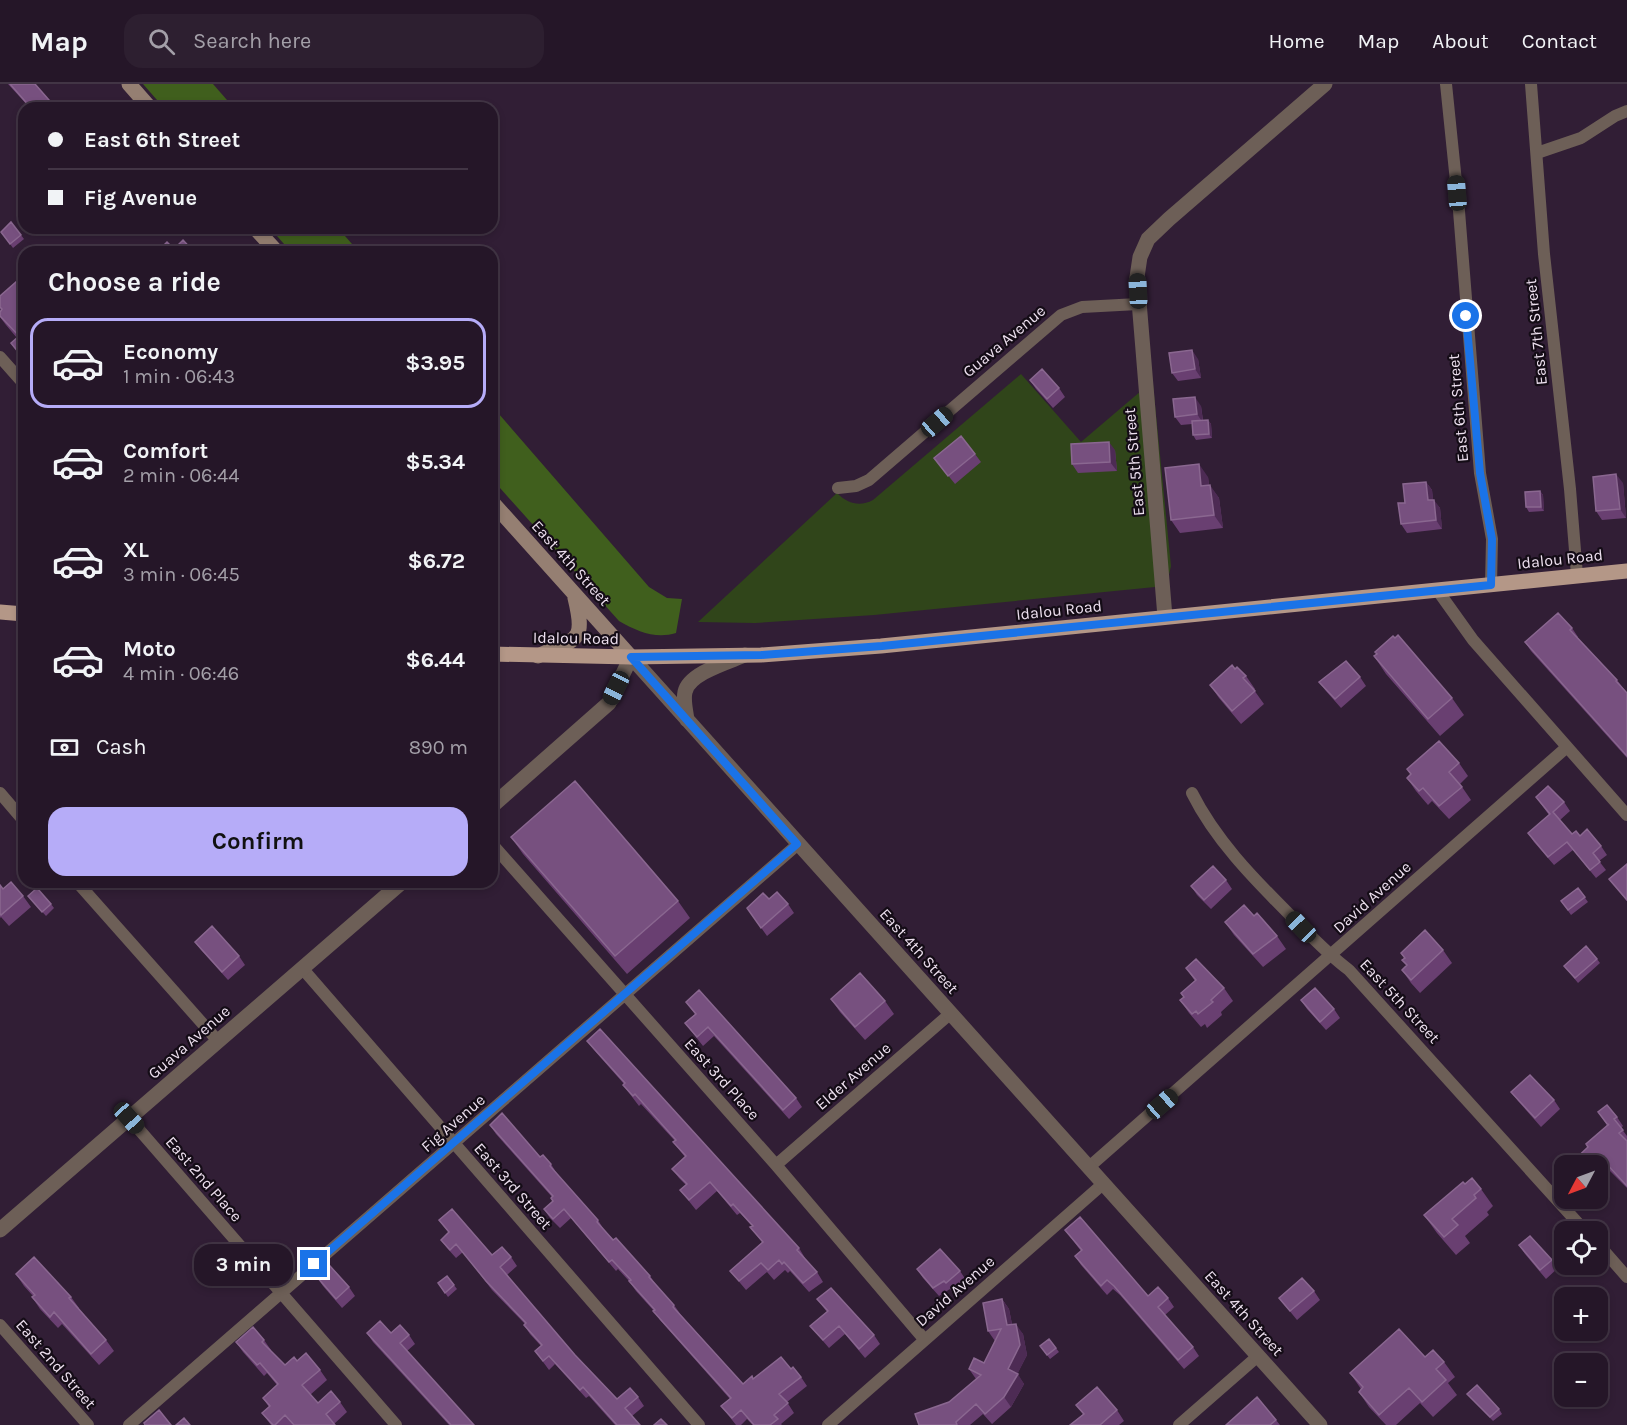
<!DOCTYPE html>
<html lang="en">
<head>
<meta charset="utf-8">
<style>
  body { margin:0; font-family:Karla,sans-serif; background:#2d1f30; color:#f1f3f6; height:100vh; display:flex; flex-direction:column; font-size:22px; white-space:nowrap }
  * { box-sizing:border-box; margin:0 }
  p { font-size:20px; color:#a39fa8 }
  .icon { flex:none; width:33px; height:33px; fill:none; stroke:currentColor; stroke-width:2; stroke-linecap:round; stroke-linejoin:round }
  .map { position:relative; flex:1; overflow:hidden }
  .drawer { position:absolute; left:18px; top:162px; width:480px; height:642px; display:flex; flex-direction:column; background:#251628; border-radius:18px; box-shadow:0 3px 9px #0003,0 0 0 2px #423545 }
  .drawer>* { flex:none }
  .banner { position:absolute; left:18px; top:18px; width:480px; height:132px; border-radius:18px; box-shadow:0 3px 9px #0003,0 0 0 2px #423545; display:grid; align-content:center; height:132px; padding:0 30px; background:#251628 }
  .needle { width:39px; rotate:229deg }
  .tools { position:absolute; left:1554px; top:1071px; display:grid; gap:12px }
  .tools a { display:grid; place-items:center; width:54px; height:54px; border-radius:12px; background:#251628; box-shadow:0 3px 9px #0003,0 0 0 2px #423545; font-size:30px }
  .end { position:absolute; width:27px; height:27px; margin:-14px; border:8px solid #1a73e8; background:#fff; box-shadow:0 0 0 3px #fff }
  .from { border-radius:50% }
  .bubble { position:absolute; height:42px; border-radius:18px; background:#251628; box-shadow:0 3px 9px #0003,0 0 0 2px #423545; font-size:20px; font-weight:700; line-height:42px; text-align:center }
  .car { position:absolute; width:18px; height:36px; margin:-18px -9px; border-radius:8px; box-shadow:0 0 4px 2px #0007; background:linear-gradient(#222 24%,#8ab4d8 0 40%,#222 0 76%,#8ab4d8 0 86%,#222 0) }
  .banner b { display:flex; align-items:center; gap:21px; height:57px; font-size:22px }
  .banner b+b { border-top:2px solid #423545 }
  .banner i { width:15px; height:15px; background:#f1f3f6 }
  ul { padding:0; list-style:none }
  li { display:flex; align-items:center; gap:18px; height:90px; margin:0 12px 9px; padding:0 18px; border:3px solid transparent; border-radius:18px }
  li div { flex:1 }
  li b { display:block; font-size:22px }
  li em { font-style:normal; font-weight:700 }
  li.current { border-color:#b6acf8 }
  li>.icon { width:54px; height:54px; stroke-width:1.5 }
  h2 { padding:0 30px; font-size:27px; line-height:72px }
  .pay { display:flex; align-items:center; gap:15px; height:66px; padding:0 30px; font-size:22px }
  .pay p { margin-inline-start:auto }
  .cta { display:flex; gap:12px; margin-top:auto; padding:12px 30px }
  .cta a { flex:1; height:69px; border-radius:18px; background:#b6acf8; color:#111; font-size:24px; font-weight:700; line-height:69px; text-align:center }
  header { display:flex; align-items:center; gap:36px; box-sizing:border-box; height:84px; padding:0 30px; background:#251628; border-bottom:2px solid #423545 }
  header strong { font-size:28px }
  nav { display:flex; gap:33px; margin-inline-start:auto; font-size:21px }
  .search { width:420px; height:54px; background:#2d1f30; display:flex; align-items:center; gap:15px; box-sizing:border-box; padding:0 21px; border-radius:18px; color:#a39fa8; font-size:22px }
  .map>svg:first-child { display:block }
</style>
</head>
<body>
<header>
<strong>Map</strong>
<div class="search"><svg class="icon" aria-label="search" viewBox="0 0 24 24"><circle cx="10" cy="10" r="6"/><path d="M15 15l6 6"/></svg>Search here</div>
<nav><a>Home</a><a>Map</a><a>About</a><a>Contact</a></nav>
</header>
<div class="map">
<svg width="1627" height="1341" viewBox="0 0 1627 1341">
  <rect width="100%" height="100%" fill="#311e35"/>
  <path fill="#30451a" d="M1021,290L1081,358L1148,301L1153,300L1171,482L1169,491L1155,503L874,531L755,539L698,538L837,409C848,420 860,423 873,416Z"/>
  <path fill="#405f1d" d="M143,0H213L234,24H164Z
    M270,144H338L359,168H291Z
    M492,322L649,503L667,514L682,515L676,549C656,555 638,548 619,537L492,395Z"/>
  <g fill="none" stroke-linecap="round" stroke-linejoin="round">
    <path stroke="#6d5f57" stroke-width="12" d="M1446,0L1459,127L1480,389L1492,455L1491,501
      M1531,0L1544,170L1570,405L1577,491
      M1537,69L1581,54L1615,32L1627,27
      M0,273L24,300
      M838,404L856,402L869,396L1061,231L1082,223L1138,220
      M1438,507L1473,556L1627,731
      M0,709L24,737
      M1192,709C1215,755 1252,793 1288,829C1308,849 1326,869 1349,886L1586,1148
      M492,760L776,1081L924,1255
      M77,798L218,957
      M302,884L699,1341
      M129,1034L396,1341
      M776,1081L951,929
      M1089,1083L1567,663
      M1598,1160L1627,1193
      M0,1241L88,1341
      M129,1341L797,761
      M828,1341L1104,1099
      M1179,1341L1258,1272"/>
    <path stroke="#6d5f57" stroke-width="15" d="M1165,533L1137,193L1140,173L1148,155L1169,135L1325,0
      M687,636C686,627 683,617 685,608C689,589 729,578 745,571
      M492,722L609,619L631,573L1320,1341
      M0,1146L402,798"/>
    <path stroke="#957f72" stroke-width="15" d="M129,0L150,24
      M255,144L277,168
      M492,418L631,573
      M538,572C577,554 586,559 575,514"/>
    <path stroke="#b49787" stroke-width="15" d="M0,528L24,530
      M492,570L631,573L761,571L881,562L1627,487"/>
  </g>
  <path fill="#693f71" d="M8,0H35L56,24H30Z
    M11,138L24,155L13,164L1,148Z
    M24,191V277L11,259L17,254L6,241L0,233V228L1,226L0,225V212Z
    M1198,275L1201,294L1178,297L1172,289Z
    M1030,296L1059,304L1065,313L1053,324L1036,305Z
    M1201,322L1203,336H1208L1211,340L1212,354L1196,356L1193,351L1192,340L1181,341L1175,333Z
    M1115,366L1117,387L1078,389L1072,380Z
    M975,370L981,378L955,400L934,374Z
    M1208,393L1209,401L1219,414L1223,444L1180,449L1171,436Z
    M1426,398L1432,406L1433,416L1440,424L1442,445L1407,449L1401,440L1405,419Z
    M1623,399L1626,434L1602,436L1596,427Z
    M1540,407L1543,411L1544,427L1529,428L1526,423Z
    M1572,544L1578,553H1577L1617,596L1627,609V674L1531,567L1525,558Z
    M1374,572L1452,614L1464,631L1440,652L1386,590Z
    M1235,585L1246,592L1255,605L1254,606L1264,620L1241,640L1219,614L1210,601Z
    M1360,593L1366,602L1341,624L1326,607L1319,598Z
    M1459,679L1468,692L1460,700L1471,716L1449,735L1432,717L1428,721L1416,707L1407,694L1411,690L1407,685Z
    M1536,713L1564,718L1570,727L1560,736L1572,750L1580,752L1601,762L1607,771L1599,777L1606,786L1596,794L1573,766L1554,781L1534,758L1528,749L1549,731Z
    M511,753L678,817L690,834L627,890L523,770Z
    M1627,780V817L1609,795Z
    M1226,796L1232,805L1211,825L1197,811L1191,802Z
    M0,801L3,805L23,812L31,823L9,842L1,833L0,834Z
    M1578,804L1588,818L1571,831L1561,817Z
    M28,812L51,820L54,824L46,832Z
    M769,815L788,820L794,829L767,852L747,824Z
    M1254,832L1277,852L1286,865L1263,883L1234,851L1225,838Z
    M195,858L239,872L245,881L228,896L201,866Z
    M1443,866L1452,879L1420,909L1411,899L1402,886L1407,882L1402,876L1404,874L1401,869Z
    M1597,875L1600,879L1578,899L1564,882Z
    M1186,884L1224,904L1233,917L1221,928L1222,931L1207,944L1205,940L1201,943L1189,929L1180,916L1184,913L1181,909L1195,897Z
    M831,915L885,917L894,930L865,956L840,928Z
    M1301,916L1334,925L1340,934L1326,946L1307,925Z
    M686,918L796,1014L802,1023L789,1035L714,952L703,962L685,939L695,930Z
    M587,957L799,1164L805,1174H804L817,1188L823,1198L809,1208L790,1187L788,1189L785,1186L774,1196L767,1188L746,1206L730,1187L762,1158L750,1143L752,1142L740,1129L737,1131L717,1107L696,1126L680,1106L686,1101L679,1094L672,1085L685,1073L673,1058L675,1057L641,1020L639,1022L623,1001L624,1000L594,966Z
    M1511,1008L1554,1016L1560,1025L1541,1043L1518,1017Z
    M1598,1028L1617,1033L1623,1042L1621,1044L1627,1052V1104L1608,1085L1598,1094V1082H1574L1572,1078L1588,1064L1607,1041Z
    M490,1041L551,1080L557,1090L598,1136L604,1146L650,1192L656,1201L674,1221L681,1231L743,1300L753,1295L791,1285L801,1293L807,1302L787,1318L794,1329L781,1340L782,1341H753L747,1335L741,1341H736L721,1322L730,1315L660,1236L654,1227L636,1207L629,1197L618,1185L616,1187L571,1134L560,1144L550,1134L544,1125L553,1117L552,1113L496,1050Z
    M1465,1100L1481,1105L1493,1122L1487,1128L1489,1131L1465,1152L1470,1159L1456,1171L1437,1149L1424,1131Z
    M439,1136L492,1171L511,1173L517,1182L507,1191L575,1271L617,1315L638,1313L644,1322L632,1332L640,1341H615L589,1312L586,1314L555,1280L549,1286L535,1267L541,1262L530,1250L524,1241L525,1240L492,1206L463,1168L456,1174L447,1164L441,1156L449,1149Z
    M1065,1146L1148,1212L1168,1214L1174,1223L1165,1231L1193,1263L1199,1272L1184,1285L1120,1211L1113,1205L1107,1211L1081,1181L1075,1172L1081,1167Z
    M1519,1161L1552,1176L1558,1184L1546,1195L1525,1170Z
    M917,1185L960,1187L966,1196L952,1208L950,1205L939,1212L923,1194Z
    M16,1190L71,1213L79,1224V1225L106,1256L114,1267L99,1281L62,1240L58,1244L40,1225L32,1213L33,1212L24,1202Z
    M447,1192L457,1205L448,1213L438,1199Z
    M317,1193L349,1203L355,1212L342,1224L323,1202Z
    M1314,1207L1320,1216L1297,1236L1279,1214Z
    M817,1215L874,1251L880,1260L865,1274L845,1250L829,1264L810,1242L827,1228Z
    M1002,1215L1009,1225L1012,1240L1023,1250L1027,1271L1017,1290L1024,1300L1011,1323L992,1340L983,1330L970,1341H919L949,1318L976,1295L969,1285L984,1279L995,1257L988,1247Z
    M367,1249L409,1251L415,1260L407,1267L474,1341H449L373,1258Z
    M1049,1255L1059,1268L1050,1275L1040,1262Z
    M264,1256L271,1266L270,1267L285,1281L297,1277L320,1286L327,1296L310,1311L318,1319L340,1318L347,1328L334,1340L335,1341H271L262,1329L269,1323L263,1314L277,1301L267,1289L264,1292L243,1268L236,1258Z
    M1425,1273L1444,1278L1455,1293L1448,1299L1457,1311L1433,1333L1420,1319L1396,1341H1386L1369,1323L1359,1308L1361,1305L1350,1289Z
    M1467,1310L1499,1325L1502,1330L1493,1337Z
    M1076,1321L1117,1326L1124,1337L1119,1341H1070L1083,1330Z
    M1276,1336L1280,1341H1226Z"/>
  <path fill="#4d2b54" d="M1192,266L1198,275L1201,294L1195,285Z
    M1195,313L1201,322L1203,339L1197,330Z
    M1208,336L1211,340L1212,354L1209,350Z
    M1109,358L1115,366L1117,387L1110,378Z
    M1199,380L1208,393L1211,415L1201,402Z
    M1616,390L1623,399L1626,434L1620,425Z
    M1426,398L1432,406L1434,425L1428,416Z
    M1210,401L1219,414L1223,444L1214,431Z
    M1540,407L1543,411L1544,427L1541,423Z
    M1434,416L1440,424L1442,445L1436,436Z
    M1002,1215L1009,1225L1014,1251L1007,1241Z
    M1016,1240L1023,1250L1027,1271L1015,1295L1018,1290L1024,1300L1011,1323L1004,1313Z"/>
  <path fill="#77507f" stroke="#8a6790" stroke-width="1.5" d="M10,0H35L56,24H31Z
    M11,138L21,151L10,160L1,148Z
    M183,156L194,168H157L167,158L174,165Z
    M38,162L42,168H31Z
    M24,191V250L23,251L24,252V266L19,269L11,259L19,252L0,232V228L2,225L0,223V212Z
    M1192,266L1195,285L1172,289L1169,269Z
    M1042,285L1059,304L1047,315L1030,296Z
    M1195,313L1197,330L1175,333L1173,315Z
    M1208,336L1209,350L1193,351L1192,337Z
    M961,352L975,370L948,392L934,374Z
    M1109,358L1110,378L1072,380L1071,360Z
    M1199,380L1201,402L1210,401L1214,431L1171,436L1165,384Z
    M1616,390L1620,425L1596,427L1593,393Z
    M1426,398L1428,416H1434L1436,436L1401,440L1398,419H1405L1403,400Z
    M1540,407L1541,423H1526L1525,408Z
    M1558,529L1572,544L1570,546L1617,596L1616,597L1627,609V672L1525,558Z
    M1398,551L1452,614L1428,635L1374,572L1377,570L1375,568L1393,552L1395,554Z
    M1346,577L1360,593L1335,615L1319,598Z
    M1232,581L1235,585L1237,583L1246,592L1243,594L1255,607L1232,627L1210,601Z
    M1439,657L1459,679L1449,688L1462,703L1439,722L1423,704L1419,707L1407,694L1411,690L1407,685Z
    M575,697L678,817L615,872L511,753Z
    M1548,702L1564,718L1553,728L1572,750L1576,747L1580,752L1587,745L1601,762L1593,769L1600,778L1590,786L1567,758L1548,773L1528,749L1550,730L1536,713Z
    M1627,780V816L1609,795Z
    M1213,782L1226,796L1204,816L1191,802Z
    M11,798L23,812L1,831L0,829V801L3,805Z
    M37,804L51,820L42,828L28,812Z
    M1578,804L1585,813L1568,826L1561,817Z
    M777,808L788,820L761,844L747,824L763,809L769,815Z
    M1244,821L1254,832L1257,829L1277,852L1253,870L1225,838Z
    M212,842L239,872L222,888L195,858Z
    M1425,846L1443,866L1411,896L1402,886L1407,881L1402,876L1405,874L1401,869Z
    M1586,862L1597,875L1575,894L1564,882Z
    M1196,875L1224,904L1211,916L1213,918L1198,930L1196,927L1192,930L1180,916L1184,913L1181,909L1196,896L1186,884Z
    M860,889L885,917L855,943L831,915Z
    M1315,904L1334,925L1320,938L1301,916Z
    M699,906L796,1014L783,1026L708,943L697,953L685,939L696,930L686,918Z
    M600,945L799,1164L797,1166L817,1188L803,1199L784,1178L782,1180L779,1176L768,1186L761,1179L739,1197L730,1187L763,1158L750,1143L753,1142L733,1120L731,1122L710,1098L689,1116L680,1106L687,1100L672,1085L686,1072L673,1058L676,1056L635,1010L633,1012L623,1001L625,999L587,957Z
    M1530,991L1554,1016L1535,1034L1511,1008Z
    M1607,1021L1617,1033L1614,1035L1623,1046L1619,1049L1627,1057V1102L1603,1076L1596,1082H1575L1572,1078L1588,1063L1586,1060L1609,1040L1608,1041L1598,1028Z
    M502,1029L540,1073L543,1071L551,1080L550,1082L598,1136L597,1138L613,1156L616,1154L650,1192L649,1193L674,1221L673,1223L743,1300L752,1292L753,1295L781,1273L791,1285L793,1283L801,1293L779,1310L788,1319L774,1331L778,1335L770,1341H754L741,1326L732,1334L721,1322L731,1314L653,1227L655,1226L629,1197L631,1196L612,1176L609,1178L564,1125L553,1135L544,1125L553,1117L551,1114L553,1112L490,1041Z
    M1472,1094L1481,1105L1474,1111L1476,1114L1452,1135L1458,1141L1444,1153L1424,1131L1463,1098L1465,1100Z
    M452,1125L492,1171L502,1163L511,1173L500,1183L575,1271L617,1315L630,1304L638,1313L625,1324L640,1341H617L583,1303L580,1306L549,1272L543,1277L535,1267L542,1261L524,1241L526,1239L486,1197L456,1160L450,1166L441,1156L449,1148L439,1136Z
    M1080,1133L1148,1212L1158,1203L1168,1214L1158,1223L1193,1263L1178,1276L1114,1202L1107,1196L1101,1202L1075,1172L1082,1166L1065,1146Z
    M1530,1152L1552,1176L1540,1186L1519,1161Z
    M940,1165L960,1187L946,1199L944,1197L933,1204L917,1185Z
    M34,1173L71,1213L69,1214L106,1256L91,1270L54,1228L50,1233L32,1213L35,1211L16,1190Z
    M330,1182L349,1203L336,1215L317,1193Z
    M447,1192L454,1201L445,1209L438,1199Z
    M1302,1194L1314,1207L1290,1227L1279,1214Z
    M831,1204L874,1251L859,1265L839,1242L823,1256L810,1242L828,1227L817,1215Z
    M1002,1215L1007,1241L1016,1240L1020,1261L1008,1285L1018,1290L1004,1313L985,1330L976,1320L956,1338L957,1341H919L915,1330L949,1318L981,1291L969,1285L974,1274L984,1279L1001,1245L988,1247L983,1219Z
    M380,1237L391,1249L400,1241L409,1251L400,1259L474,1341H451L367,1249Z
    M253,1243L264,1256L262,1258L285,1281L294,1273L297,1277L306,1269L320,1286L302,1301L318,1319L331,1307L340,1318L326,1330L335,1341H294L285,1331L275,1341H273L262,1329L270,1322L263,1314L278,1300L260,1279L257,1281L236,1258Z
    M1399,1245L1425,1273L1433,1266L1444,1278L1436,1285L1446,1296L1422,1318L1409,1304L1379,1331L1359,1308L1363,1303L1350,1289Z
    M1049,1255L1056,1264L1047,1271L1040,1262Z
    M1477,1301L1499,1325L1490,1333L1467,1310Z
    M1097,1303L1117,1326L1100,1341H1070L1084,1330L1076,1321Z
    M1257,1313L1276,1336L1270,1341H1226Z
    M159,1326L171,1341H145L144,1339Z
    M184,1334L190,1341H176Z
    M661,1335L667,1341H654Z"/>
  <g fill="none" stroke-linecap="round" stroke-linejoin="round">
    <path stroke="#1a73e8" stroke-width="8" d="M314,1180L797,760L631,573L761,571L882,562L1491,501L1492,455L1480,389L1466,232"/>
  </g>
  <g text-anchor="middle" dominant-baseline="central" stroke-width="4.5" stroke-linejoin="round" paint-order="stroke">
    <g font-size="16" fill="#ede0ef" stroke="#140c16">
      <text transform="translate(1536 248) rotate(-96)">East 7th Street</text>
      <text transform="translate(1004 257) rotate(-40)">Guava Avenue</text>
      <text transform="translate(1458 324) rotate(-95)">East 6th Street</text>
      <text transform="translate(1134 378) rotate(-95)">East 5th Street</text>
      <text transform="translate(1560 475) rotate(-6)">Idalou Road</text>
      <text transform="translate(571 479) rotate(48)">East 4th Street</text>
      <text transform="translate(1059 526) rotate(-6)">Idalou Road</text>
      <text transform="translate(576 554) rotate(1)">Idalou Road</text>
      <text transform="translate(1372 813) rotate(-42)">David Avenue</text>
      <text transform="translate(919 867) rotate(48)">East 4th Street</text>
      <text transform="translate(1400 917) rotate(47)">East 5th Street</text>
      <text transform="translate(189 958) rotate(-41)">Guava Avenue</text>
      <text transform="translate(853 992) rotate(-41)">Elder Avenue</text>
      <text transform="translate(722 995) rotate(48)">East 3rd Place</text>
      <text transform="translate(453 1039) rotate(-41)">Fig Avenue</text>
      <text transform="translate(204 1095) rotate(49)">East 2nd Place</text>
      <text transform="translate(513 1102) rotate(49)">East 3rd Street</text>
      <text transform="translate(955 1207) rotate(-41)">David Avenue</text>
      <text transform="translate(1244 1229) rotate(48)">East 4th Street</text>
      <text transform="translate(56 1280) rotate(49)">East 2nd Street</text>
    </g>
  </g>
</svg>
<div class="tools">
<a><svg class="needle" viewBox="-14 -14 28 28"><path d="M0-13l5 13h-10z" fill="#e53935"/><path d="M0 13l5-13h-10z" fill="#a39fa8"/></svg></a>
<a><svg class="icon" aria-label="locate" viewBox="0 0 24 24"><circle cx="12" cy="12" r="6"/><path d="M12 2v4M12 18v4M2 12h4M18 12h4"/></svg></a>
<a>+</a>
<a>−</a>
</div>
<i class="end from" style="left:1466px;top:232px"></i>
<i class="end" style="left:314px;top:1180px"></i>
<div class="bubble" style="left:194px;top:1160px;width:99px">3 min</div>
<i class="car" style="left:1457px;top:109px;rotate:355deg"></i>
<i class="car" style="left:1138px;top:207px;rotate:357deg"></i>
<i class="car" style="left:937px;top:338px;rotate:49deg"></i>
<i class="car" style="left:616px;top:604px;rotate:206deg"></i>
<i class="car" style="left:1301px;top:843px;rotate:316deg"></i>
<i class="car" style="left:1162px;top:1020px;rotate:49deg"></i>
<i class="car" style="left:129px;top:1034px;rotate:138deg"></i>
<div class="banner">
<b><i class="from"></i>East 6th Street</b>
<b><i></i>Fig Avenue</b>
</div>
<section class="drawer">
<h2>Choose a ride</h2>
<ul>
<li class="current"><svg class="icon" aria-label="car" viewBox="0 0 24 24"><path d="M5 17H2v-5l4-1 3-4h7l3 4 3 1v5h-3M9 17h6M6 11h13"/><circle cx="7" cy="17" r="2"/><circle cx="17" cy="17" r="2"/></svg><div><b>Economy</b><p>1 min · 06:43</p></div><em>$3.95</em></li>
<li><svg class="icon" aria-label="car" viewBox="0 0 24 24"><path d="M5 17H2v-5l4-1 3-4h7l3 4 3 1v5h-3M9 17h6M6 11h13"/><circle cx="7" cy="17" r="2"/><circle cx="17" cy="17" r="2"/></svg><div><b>Comfort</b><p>2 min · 06:44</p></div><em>$5.34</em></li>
<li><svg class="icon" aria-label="car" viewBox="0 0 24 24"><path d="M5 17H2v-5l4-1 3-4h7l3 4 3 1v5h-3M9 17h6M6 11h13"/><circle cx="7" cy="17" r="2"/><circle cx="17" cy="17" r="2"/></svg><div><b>XL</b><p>3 min · 06:45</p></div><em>$6.72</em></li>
<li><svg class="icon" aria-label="car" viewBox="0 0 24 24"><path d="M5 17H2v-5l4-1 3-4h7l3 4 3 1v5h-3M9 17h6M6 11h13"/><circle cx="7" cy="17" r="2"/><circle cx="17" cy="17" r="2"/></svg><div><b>Moto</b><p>4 min · 06:46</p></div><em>$6.44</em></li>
</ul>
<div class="pay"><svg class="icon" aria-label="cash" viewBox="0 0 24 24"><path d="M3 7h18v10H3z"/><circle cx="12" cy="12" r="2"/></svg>Cash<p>890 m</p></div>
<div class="cta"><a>Confirm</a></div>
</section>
</div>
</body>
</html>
